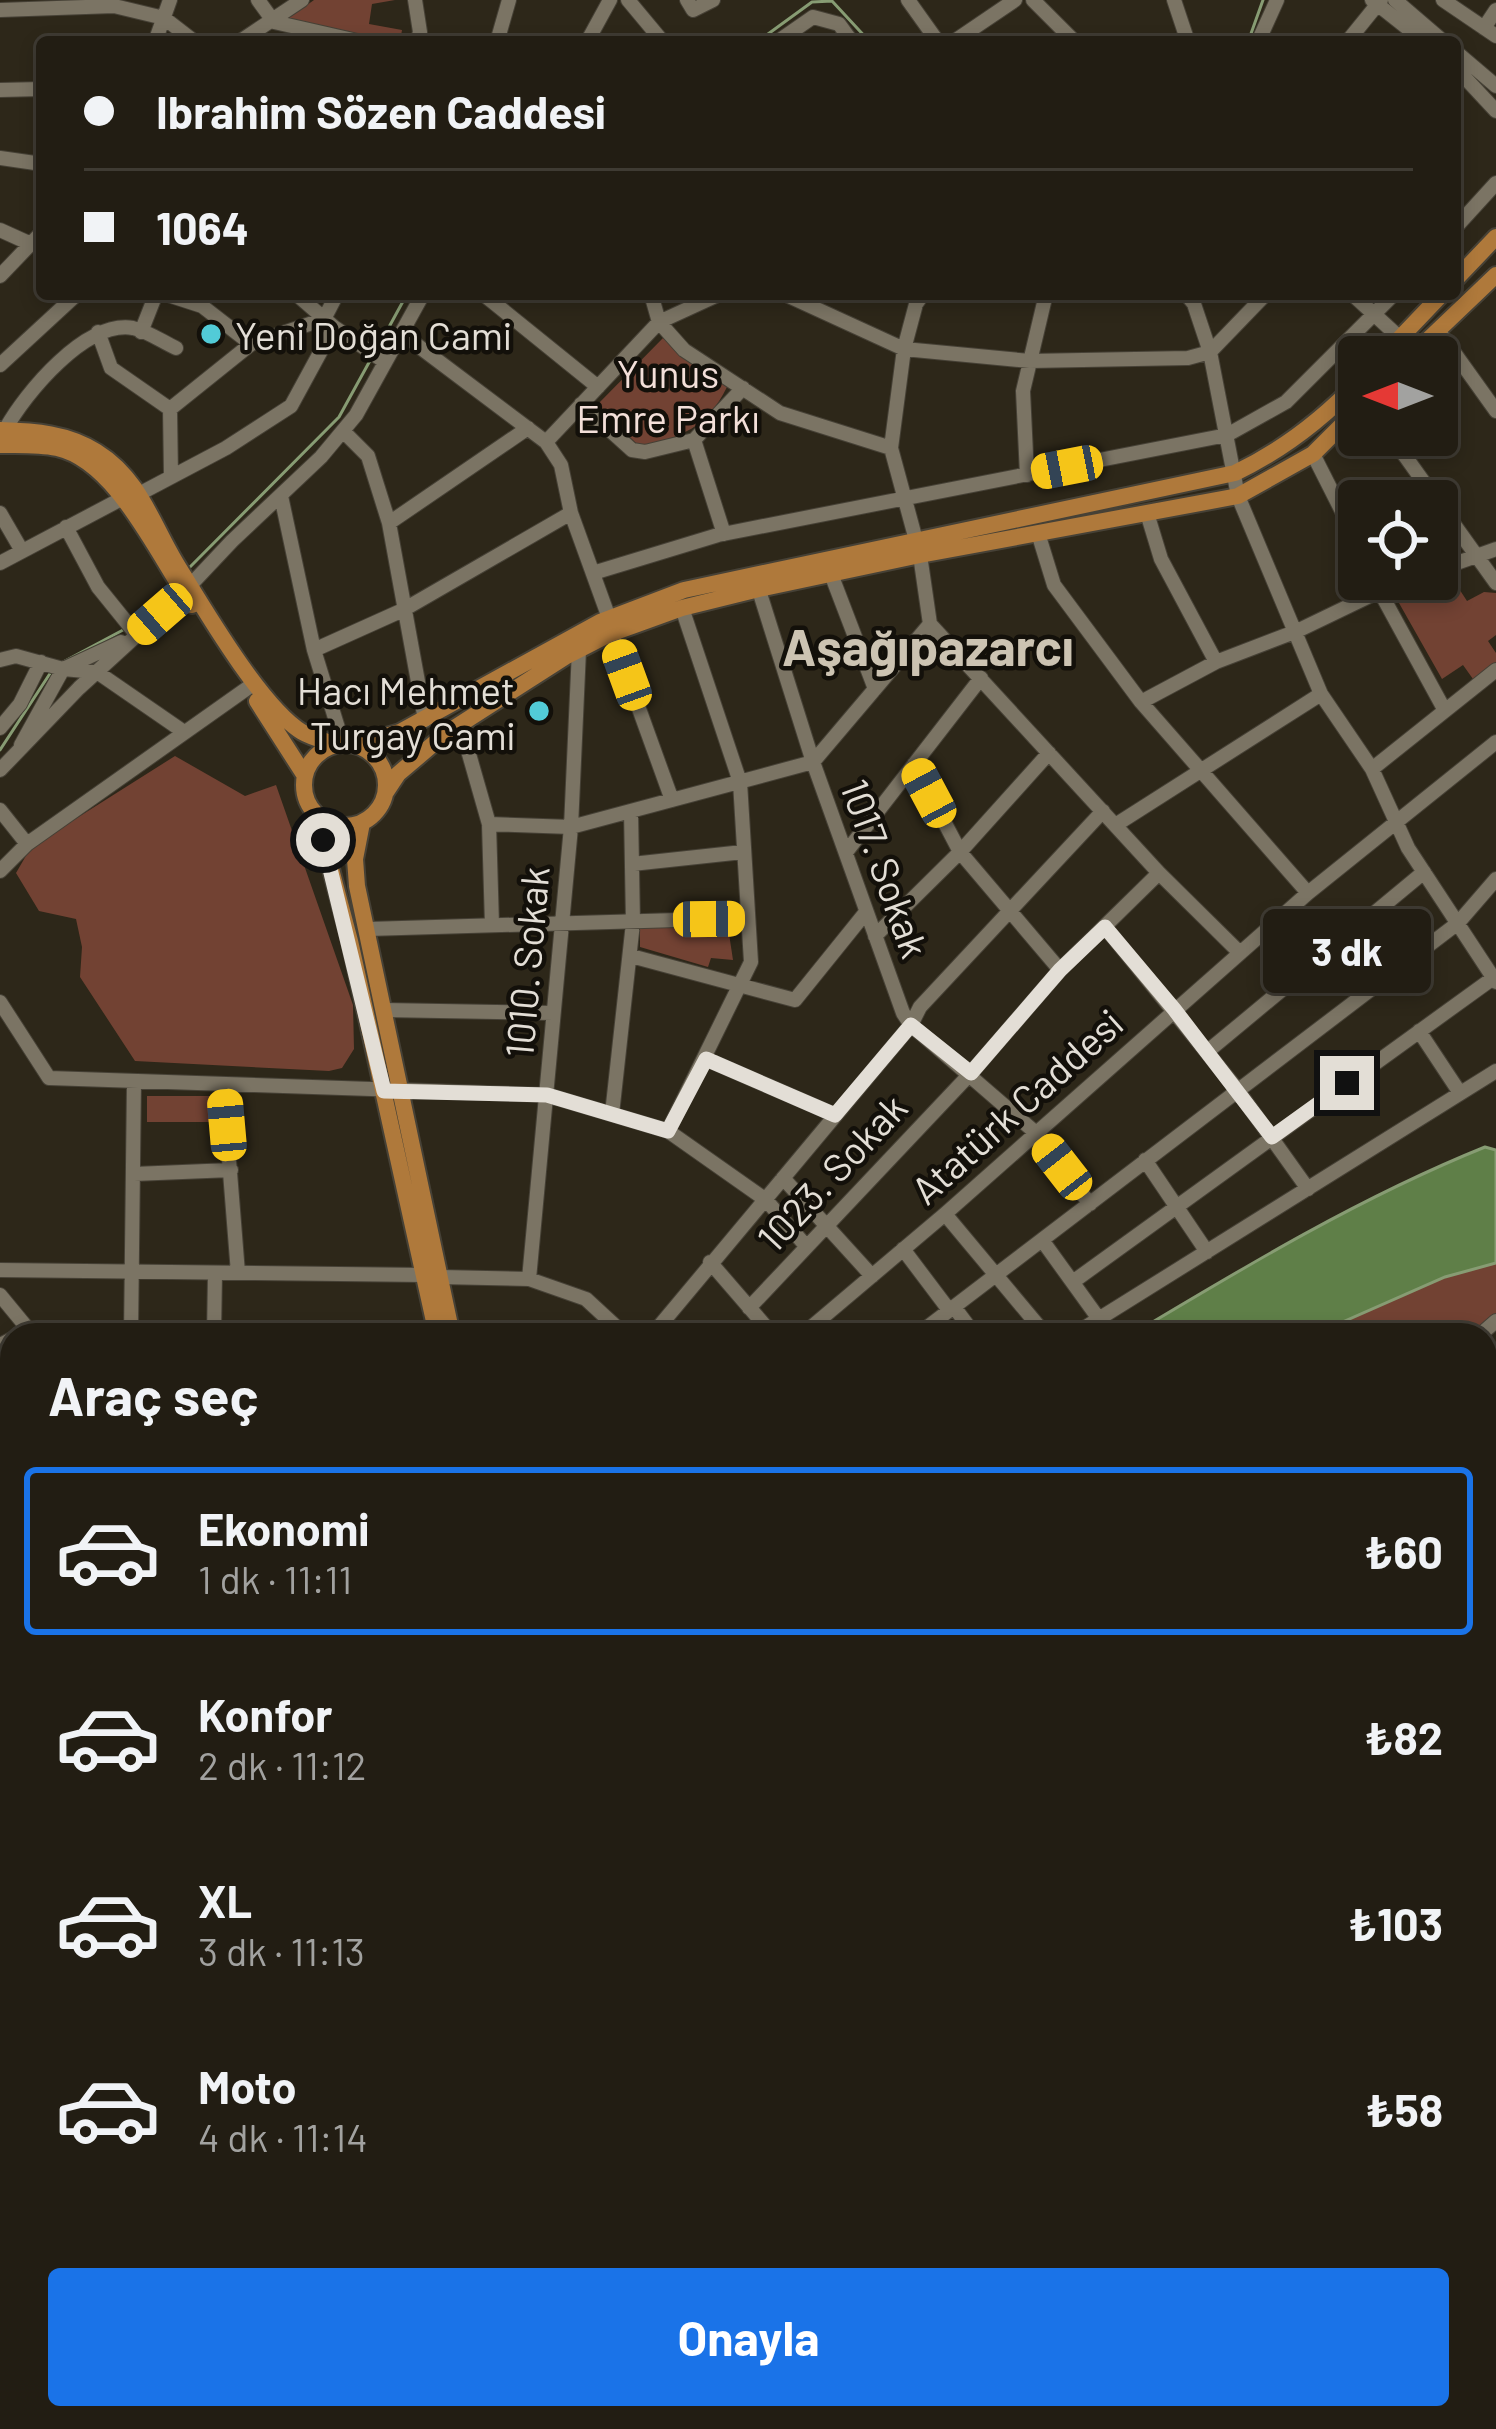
<!DOCTYPE html>
<html lang="tr">
<head>
<meta charset="utf-8">
<style>
  body { margin:0; font-family:Barlow,sans-serif; background:#2e2a21; color:#f1f3f6; height:100vh; display:flex; flex-direction:column; font-size:45px; white-space:nowrap }
  * { box-sizing:border-box; margin:0 }
  p { font-size:39px; color:#a2a2a0 }
  .icon { flex:none; width:66px; height:66px; fill:none; stroke:currentColor; stroke-width:2; stroke-linecap:round; stroke-linejoin:round }
  .map { position:relative; flex:1; overflow:hidden }
  .details { position:absolute; left:0px; top:1323px; width:1497px; height:1107px; display:flex; flex-direction:column; background:#221d13; border-radius:36px 36px 0 0; box-shadow:0 6px 18px #0003,0 0 0 3px #3f3b33 }
  .details>* { flex:none }
  .top-card { position:absolute; left:36px; top:36px; width:1425px; height:264px; border-radius:12px; box-shadow:0 6px 18px #0003,0 0 0 3px #3f3b33; display:grid; align-content:center; height:264px; padding:0 48px; background:#221d13 }
  .needle { width:78px; rotate:270deg }
  .controls { position:absolute; left:1338px; top:336px; display:grid; gap:24px }
  .controls a { display:grid; place-items:center; width:120px; height:120px; border-radius:12px; background:#221d13; box-shadow:0 6px 18px #0003,0 0 0 3px #3f3b33; font-size:60px }
  .end { position:absolute; width:54px; height:54px; margin:-27px; border:15px solid #e3ded6; background:#111; box-shadow:0 0 0 6px #111 }
  .from { border-radius:50% }
  .bubble { position:absolute; height:84px; border-radius:12px; background:#221d13; box-shadow:0 6px 18px #0003,0 0 0 3px #3f3b33; font-size:39px; font-weight:700; line-height:84px; text-align:center }
  .car { position:absolute; width:36px; height:72px; margin:-36px -18px; border-radius:15px; box-shadow:0 0 9px 3px #0007; background:linear-gradient(#f5c518 24%,#345 0 40%,#f5c518 0 76%,#345 0 86%,#f5c518 0) }
  .top-card b { display:flex; align-items:center; gap:42px; height:114px; font-size:45px }
  .top-card b+b { border-top:3px solid #3f3b33 }
  .top-card i { width:30px; height:30px; background:#f1f3f6 }
  ul { padding:0; list-style:none }
  li { display:flex; align-items:center; gap:36px; height:168px; margin:0 24px 18px; padding:0 24px; border:6px solid transparent; border-radius:12px }
  li div { flex:1 }
  li b { display:block; font-size:45px }
  li em { font-style:normal; font-weight:700 }
  li.selected { border-color:#1a73e8 }
  li>.icon { width:108px; height:108px; stroke-width:1.5 }
  h2 { padding:0 48px; font-size:54px; line-height:144px }
  .button { display:flex; gap:24px; margin-top:auto; padding:24px 48px }
  .button a { flex:1; height:138px; border-radius:12px; background:#1a73e8; color:#fff; font-size:48px; font-weight:700; line-height:138px; text-align:center }
  .map>svg:first-child { display:block }
</style>
</head>
<body>
<div class="map">
<svg width="1496" height="2429" viewBox="0 0 1496 2429">
  <rect width="100%" height="100%" fill="#2d2719"/>
  <path fill="#724233" d="M314,0H395L372,4L369,24L402,30L400,42H382L286,20Z
    M663,338L727,387C706,429 683,435 641,448L597,405Z
    M1452,578L1467,601L1484,592L1496,593V635L1488,641L1496,653V662L1473,679L1463,665L1442,679L1399,603Z
    M175,756L245,796L276,785L353,1005L354,1049L342,1068L329,1071L135,1061L80,977L82,947L76,919L39,911L16,873L31,847Z
    M640,926L728,927L733,960L711,958L708,967L640,947Z
    M147,1096H218V1122H147Z
    M1496,1263V1331L1466,1330L1446,1335H1313L1445,1277Z"/>
  <path fill="#5f7f48" stroke="#879c73" stroke-width="3" d="M1485,1147L1496,1150V1263L1445,1277L1313,1335H1131C1246,1266 1361,1197 1485,1147Z
    M12,2323V2418H46L39,2429H0V2343Z"/>
  <g fill="none" stroke-linecap="round" stroke-linejoin="round">
    <path stroke="#879c73" stroke-width="3" d="M757,42L812,2L832,1L870,42
      M1248,42L1263,0
      M377,349L407,294
      M187,570L339,417L372,357
      M134,620L171,585
      M63,662L123,630
      M0,750L51,672"/>
    <defs>
      <path id="minor" d="M258,0L274,22L362,42
        M415,0L420,32L417,42
        M628,0L663,42
        M687,0L693,10L713,0
        M908,0L938,42
        M1033,0L1075,42
        M1174,0L1188,42
        M1372,0L1425,42
        M1395,0L1444,42
        M1443,0L1496,36
        M0,10L114,6L164,18L195,42
        M1484,28L1496,10
        M155,42L170,0
        M239,42L302,0
        M497,42L509,0
        M587,42L610,0
        M777,42L813,17L839,24L852,42
        M953,42L1015,0
        M1258,42L1277,0
        M1347,42L1381,0
        M1455,51L1496,86
        M1455,67L1496,111
        M0,90L42,89
        M0,158L42,164
        M1455,228L1496,183
        M0,230L31,244
        M0,276L42,232
        M165,294L202,306L251,344
        M296,294L334,327L385,362
        M483,294L598,387
        M651,294L659,322L684,350L780,413L891,448
        M784,294L904,349L1030,361L1188,358L1210,352L1266,294
        M923,294L916,304L904,349L891,448L920,555L930,624L1159,873L1239,952
        M1186,294L1194,304L1210,352L1238,496L1321,694L1372,769L1408,848L1496,982
        M1352,294L1400,338
        M1438,330L1496,411
        M98,332L111,368L170,409
        M141,332L156,294
        M401,333L546,442L561,465L571,513L609,618
        M0,365L77,294
        M581,404L632,450L645,452L694,440L743,388
        M5,430C25,393 86,320 133,328C147,331 163,342 176,348
        M343,431L368,456L389,523L425,720
        M1390,435L1496,583
        M694,440L724,534
        M546,442L659,322L720,294
        M1313,454L1359,545
        M1027,475L1023,391L1046,294
        M171,477L170,409L251,344L324,319L337,294
        M139,494L226,448L291,406L334,327
        M281,496L314,650L343,744
        M0,513L22,551
        M1147,513L1161,559L1216,662
        M389,523L528,428
        M66,527L98,587L136,634
        M1038,533L1054,585L1141,702L1308,893
        M0,563L123,498
        M1437,570L1496,549
        M593,573L718,535L1227,435L1286,402L1394,294
        M831,574L875,689
        M1373,579L1444,709
        M757,584L813,762L903,1013L911,1025L1036,1133L1090,1204
        M612,634L672,800
        M314,650L403,610L571,513
        M0,660L16,656L63,669L97,672L184,732
        M1141,702L1216,662L1297,631L1378,592L1413,579
        M461,726L489,824L492,925
        M0,728L20,704L41,662
        M21,745L63,669L121,642
        M914,764L960,852L1060,970
        M1372,769L1496,670
        M0,770L79,688L183,593L232,541L321,457L356,415L423,294
        M0,810L27,844
        M489,824L571,827L813,762L930,624
        M1117,824L1321,694
        M847,851L981,678
        M632,864L743,852
        M0,871L27,844L249,687
        M1105,927L1236,1088L1308,1189
        M368,929L746,918
        M875,936L960,852L1049,753
        M631,956L795,1000L866,912
        M0,1002L49,1078L547,1095L668,1131L766,1200L806,1246
        M384,1010L553,1013
        M1419,1031L1460,1093
        M1208,1051L1424,872
        M706,1059L835,1115
        M223,1084L238,1273
        M612,1114L633,923L631,811
        M668,1131L751,962L740,782L682,608
        M1145,1160L1207,1252
        M134,1174L231,1170
        M783,1178L872,1276
        M945,1214L1046,1335
        M1042,1240L1099,1319
        M903,1249L949,1310
        M710,1262L773,1335
        M0,1270L424,1275
        M440,1277L529,1279L586,1299L625,1335
        M529,1279L571,827L579,650
        M1074,1281L1496,976
        M0,1295L33,1335
        M954,1307L975,1335
        M749,1308L971,1073L1060,970L1159,873
        M131,1335L134,1081
        M214,1335L215,1273
        M652,1335L911,1025L920,1007L1103,811
        M802,1335L945,1214L1308,893L1496,742
        M917,1335L1458,923L1496,879
        M1073,1335L1496,1071
        M1480,1335L1496,1321
        M0,1345L12,1339
        M1485,1409L1496,1431
        M0,1439L12,1459
        M0,1488L12,1491
        M1485,1520L1496,1513
        M0,1550L12,1552
        M0,1604L12,1606
        M1485,1613L1496,1608
        M0,1700L7,1679
        M1485,1733L1496,1785
        M0,1803H12
        M1485,1836L1496,1834
        M0,1886L12,1884
        M0,1922L12,1933
        M0,2026L12,2034
        M1485,2048H1496
        M0,2140L12,2148
        M0,2212L12,2194
        M1485,2264H1496
        M1485,2356H1496
        M318,2418L338,2429
        M766,2418V2429
        M1070,2418V2429
        M1147,2418L1148,2429
        M1227,2418V2429
        M1312,2418V2429
        M180,2429L190,2418
        M262,2429L267,2418
        M481,2429L482,2418
        M677,2429V2418"/>
      <path id="major" d="M1455,280L1496,237
        M1382,357L1442,294
        M1410,357L1496,275
        M0,430C34,431 68,433 97,452C139,478 152,523 176,563C203,607 261,707 302,732C312,738 326,741 337,745
        M0,445C19,445 39,444 57,448C117,461 159,558 192,605
        M257,701L305,776
        M304 785a41 41 0 1 1 82 0a41 41 0 1 1-82 0Z
        M355,745L400,732L600,622L684,590L1235,473C1283,450 1322,420 1359,381
        M386,792L398,774L445,734L565,657L610,634L682,608L759,589L920,555L1238,496L1313,454L1359,408
        M317,816L350,941L437,1335
        M362,823L355,859L357,886L452,1335
        M582,2429L583,2418
        M596,2429L597,2418"/>
    </defs>
    <use href="#minor" stroke="#464136" stroke-width="16"/>
    <use href="#major" stroke="#464136" stroke-width="20"/>
    <use href="#minor" stroke="#7b7464" stroke-width="14"/>
    <use href="#major" stroke="#af793b" stroke-width="16"/>
  </g>
  <g fill="none" stroke-linecap="round" stroke-linejoin="round">
    <path stroke="#e3ded6" stroke-width="15" d="M323,840L384,1091L547,1095L668,1131L706,1059L835,1115L911,1025L971,1073L1060,970L1105,927L1174,1009L1272,1137L1347,1083"/>
  </g>
  <g fill="#52cbd7" stroke="#13100a" stroke-width="4.5">
    <circle cx="211" cy="334" r="12"/>
    <circle cx="539" cy="711" r="12"/>
  </g>
  <g text-anchor="middle" dominant-baseline="central" stroke-width="9" stroke-linejoin="round" paint-order="stroke">
    <g font-size="39" fill="#e3ded6" stroke="#13100a" text-anchor="start">
      <text x="235" y="334">Yeni Doğan Cami</text>
      <text x="515" y="689" text-anchor="end">Hacı Mehmet<tspan x="515" dy="45">Turgay Cami</tspan></text>
    </g>
    <g font-size="39" fill="#f3dfd9" stroke="#13100a">
      <text x="668" y="372">Yunus<tspan x="668" dy="45">Emre Parkı</tspan></text>
    </g>
    <g font-size="39" fill="#e3ded6" stroke="#13100a">
      <text transform="translate(886 868) rotate(70)">1017. Sokak</text>
      <text transform="translate(526 962) rotate(-85)">1010. Sokak</text>
      <text transform="translate(1016 1106) rotate(-42)">Atatürk Caddesi</text>
      <text transform="translate(831 1172) rotate(-47)">1023. Sokak</text>
    </g>
    <g font-size="51" font-weight="bold" fill="#ccc3b2" stroke="#13100a">
      <text x="928" y="645">Aşağıpazarcı</text>
    </g>
  </g>
</svg>
<div class="controls">
<a><svg class="needle" viewBox="-14 -14 28 28"><path d="M0-13l5 13h-10z" fill="#e53935"/><path d="M0 13l5-13h-10z" fill="#a2a2a0"/></svg></a>
<a><svg class="icon" aria-label="locate" viewBox="0 0 24 24"><circle cx="12" cy="12" r="6"/><path d="M12 2v4M12 18v4M2 12h4M18 12h4"/></svg></a>
</div>
<i class="end from" style="left:323px;top:840px"></i>
<i class="end" style="left:1347px;top:1083px"></i>
<div class="bubble" style="left:1263px;top:909px;width:168px">3 dk</div>
<i class="car" style="left:1067px;top:467px;rotate:259deg"></i>
<i class="car" style="left:160px;top:614px;rotate:229deg"></i>
<i class="car" style="left:627px;top:675px;rotate:340deg"></i>
<i class="car" style="left:929px;top:793px;rotate:332deg"></i>
<i class="car" style="left:709px;top:919px;rotate:89deg"></i>
<i class="car" style="left:227px;top:1125px;rotate:355deg"></i>
<i class="car" style="left:1062px;top:1167px;rotate:322deg"></i>
<div class="top-card">
<b><i class="from"></i>Ibrahim Sözen Caddesi</b>
<b><i></i>1064</b>
</div>
<section class="details">
<h2>Araç seç</h2>
<ul>
<li class="selected"><svg class="icon" aria-label="car" viewBox="0 0 24 24"><path d="M5 17H2v-5l4-1 3-4h7l3 4 3 1v5h-3M9 17h6M6 11h13"/><circle cx="7" cy="17" r="2"/><circle cx="17" cy="17" r="2"/></svg><div><b>Ekonomi</b><p>1 dk · 11:11</p></div><em>₺60</em></li>
<li><svg class="icon" aria-label="car" viewBox="0 0 24 24"><path d="M5 17H2v-5l4-1 3-4h7l3 4 3 1v5h-3M9 17h6M6 11h13"/><circle cx="7" cy="17" r="2"/><circle cx="17" cy="17" r="2"/></svg><div><b>Konfor</b><p>2 dk · 11:12</p></div><em>₺82</em></li>
<li><svg class="icon" aria-label="car" viewBox="0 0 24 24"><path d="M5 17H2v-5l4-1 3-4h7l3 4 3 1v5h-3M9 17h6M6 11h13"/><circle cx="7" cy="17" r="2"/><circle cx="17" cy="17" r="2"/></svg><div><b>XL</b><p>3 dk · 11:13</p></div><em>₺103</em></li>
<li><svg class="icon" aria-label="car" viewBox="0 0 24 24"><path d="M5 17H2v-5l4-1 3-4h7l3 4 3 1v5h-3M9 17h6M6 11h13"/><circle cx="7" cy="17" r="2"/><circle cx="17" cy="17" r="2"/></svg><div><b>Moto</b><p>4 dk · 11:14</p></div><em>₺58</em></li>
</ul>
<div class="button"><a>Onayla</a></div>
</section>
</div>
</body>
</html>
